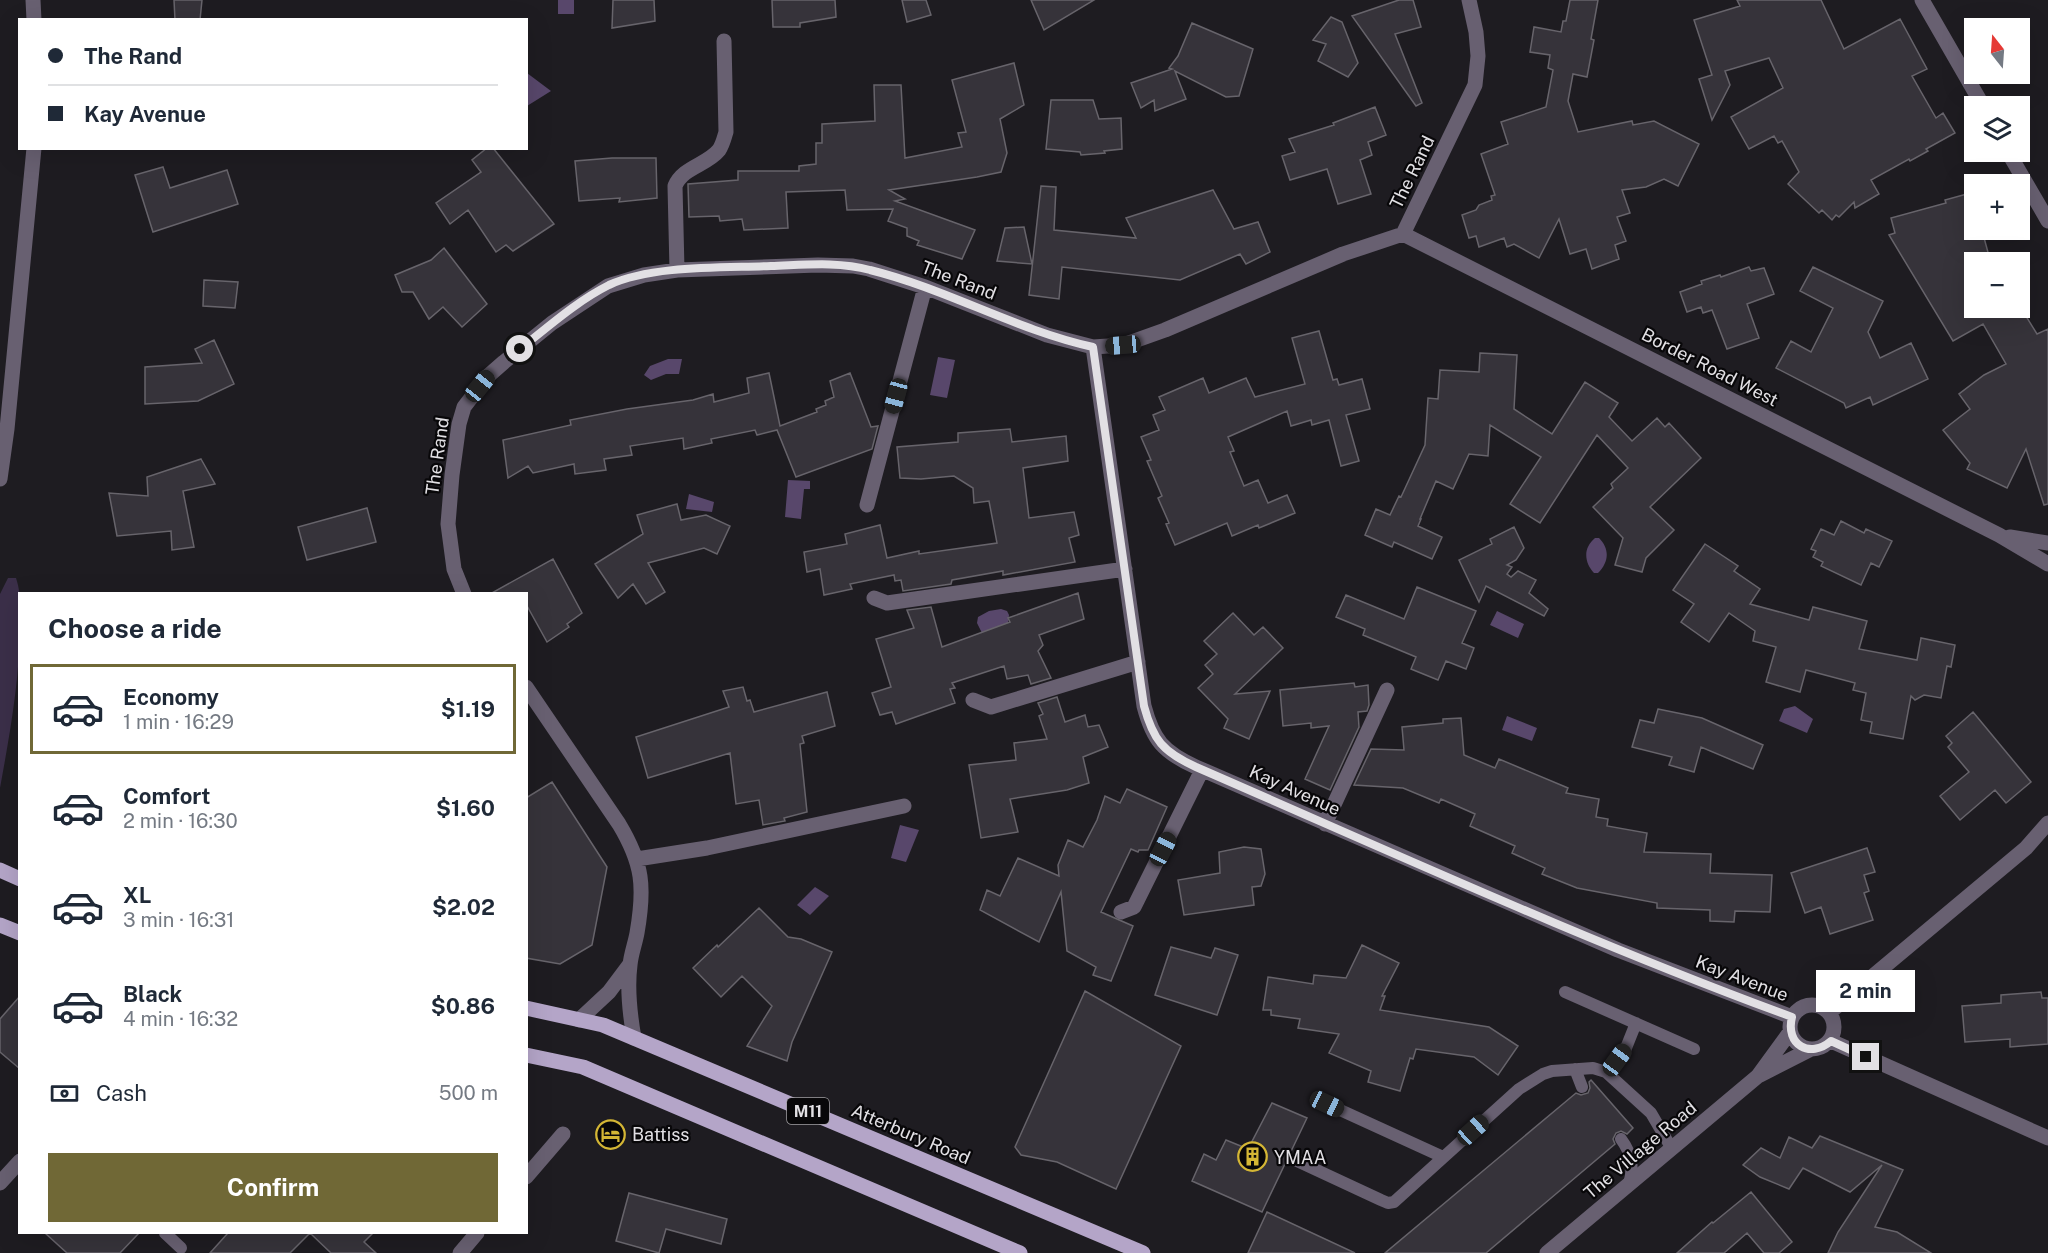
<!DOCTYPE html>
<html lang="en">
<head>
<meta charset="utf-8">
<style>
  body { margin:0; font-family:"Public Sans",sans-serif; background:#f6f6f7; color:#1f2937; height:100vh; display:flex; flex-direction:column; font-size:22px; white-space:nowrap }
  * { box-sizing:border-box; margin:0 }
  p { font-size:20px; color:#747a83 }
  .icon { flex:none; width:33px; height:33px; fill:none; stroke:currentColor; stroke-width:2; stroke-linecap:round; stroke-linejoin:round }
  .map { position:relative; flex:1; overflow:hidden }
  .side { position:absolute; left:18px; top:592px; width:510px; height:642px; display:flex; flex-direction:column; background:#fff; border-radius:0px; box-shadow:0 6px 24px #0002 }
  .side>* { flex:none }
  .guide { position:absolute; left:18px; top:18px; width:510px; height:132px; border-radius:0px; box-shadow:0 6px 24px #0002; display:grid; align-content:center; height:132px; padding:0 30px; background:#fff }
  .needle { width:39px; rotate:343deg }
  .buttons { position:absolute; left:1964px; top:18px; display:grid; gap:12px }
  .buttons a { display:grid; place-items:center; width:66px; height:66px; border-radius:0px; background:#fff; box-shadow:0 6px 24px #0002; font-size:30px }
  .end { position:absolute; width:27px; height:27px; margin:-14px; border:8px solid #e2e0e4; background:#111; box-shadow:0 0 0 3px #111 }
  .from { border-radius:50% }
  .bubble { position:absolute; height:42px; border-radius:0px; background:#fff; box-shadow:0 6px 24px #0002; font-size:20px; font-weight:700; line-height:42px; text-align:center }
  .car { position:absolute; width:18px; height:36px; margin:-18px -9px; border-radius:8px; box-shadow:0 0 4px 2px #0007; background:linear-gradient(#222 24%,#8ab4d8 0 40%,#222 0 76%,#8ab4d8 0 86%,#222 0) }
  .guide b { display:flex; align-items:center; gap:21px; height:57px; font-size:22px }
  .guide b+b { border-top:2px solid #e0e1e3 }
  .guide i { width:15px; height:15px; background:#1f2937 }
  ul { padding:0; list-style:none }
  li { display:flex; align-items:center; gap:18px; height:90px; margin:0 12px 9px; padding:0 18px; border:3px solid transparent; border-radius:0px }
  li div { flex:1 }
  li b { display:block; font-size:22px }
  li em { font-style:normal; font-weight:700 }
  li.selected { border-color:#706836 }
  li>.icon { width:54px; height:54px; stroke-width:1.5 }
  h2 { padding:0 30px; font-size:27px; line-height:72px }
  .pay { display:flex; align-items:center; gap:15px; height:66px; padding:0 30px; font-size:22px }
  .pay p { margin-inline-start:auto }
  .cta { display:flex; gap:12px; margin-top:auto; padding:12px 30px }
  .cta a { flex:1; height:69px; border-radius:0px; background:#706836; color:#fff; font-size:24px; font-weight:700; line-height:69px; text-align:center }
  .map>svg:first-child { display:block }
</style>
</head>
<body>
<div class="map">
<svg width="2048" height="1253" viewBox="0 0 2048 1253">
  <rect width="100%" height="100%" fill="#1e1c21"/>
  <path fill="#3b2f49" d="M8,578H16C21,593 20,605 20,622C20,679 10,733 0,788V594Z"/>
  <path fill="#58476b" d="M558,0H574V14H558Z
    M527,73L551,91L527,106Z
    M938,357L955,360L947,398L930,395Z
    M668,359H682L679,374H666L651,380L644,375L650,366Z
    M788,480L810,481V489H804L801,519L785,517Z
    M689,494L714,502L712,512L686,509Z
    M1595,538H1599C1610,549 1609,562 1598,573H1594C1584,562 1583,548 1595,538Z
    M1001,609L1007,611L1009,615L1008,624L982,633L977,623L978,617L989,611Z
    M1497,611L1524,624L1518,638L1490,625Z
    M1795,706L1813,719L1807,733L1779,721L1784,709Z
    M1507,716L1537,728L1532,741L1502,730Z
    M900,825L919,830L906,862L891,858Z
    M815,887L829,896L810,915L797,905Z"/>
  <path fill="#36333a" stroke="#67646b" stroke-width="1.5" d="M174,0H202L200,20H175Z
    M613,0H654L655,21L612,28Z
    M772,0H835L836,17L800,23V27H773Z
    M902,0H926L931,15L907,22Z
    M1031,0H1094L1044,30Z
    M1399,0H1413L1421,27L1395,34L1422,103L1416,106L1352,16Z
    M1570,0H1598L1591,39L1594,40L1587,77L1573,74L1568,101L1578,132L1632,121L1633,125L1654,121L1699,144L1678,186L1664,179L1646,187L1622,190L1630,213L1617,217L1626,241L1615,245L1619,259L1592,269L1586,249L1570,254L1559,219L1539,258L1514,244L1507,247L1504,238L1479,247L1476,236L1469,238L1462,215L1476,210L1479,205L1492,200L1491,196L1495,195L1481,154L1508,144L1501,122L1546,107L1553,70L1548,68L1550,55L1530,52L1534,27L1561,32L1563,21H1566Z
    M1737,0H1821L1844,49L1900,19L1927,69L1912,76L1936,118L1943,113L1955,133L1926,149L1928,151L1910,161L1909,159L1871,180L1879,194L1855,208L1854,202L1839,217L1836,215L1832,220L1822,210L1819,213L1788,184L1799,172L1782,141L1778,143L1774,136L1749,149L1731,117L1783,88L1769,58L1725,71L1730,85L1712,120L1699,79L1712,75L1694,20L1740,6Z
    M1331,17L1342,22L1358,63L1348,77L1318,61L1326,44L1313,40Z
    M1192,23L1253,49L1239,96L1226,97L1175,71L1186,99L1155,111L1154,100L1141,108L1131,83L1172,69L1169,68L1178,56Z
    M1014,63L1024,105L1000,119L1007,153L1001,172L977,177L889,190L905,199L895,201L975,230L962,259L917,245L919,241L907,236V228L888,221L893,209L847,210L845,190L786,192L788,228L744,230L742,219L720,221L719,216L689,217L688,184L738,180V171H799V166L816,164V143H822V124L875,121L874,85H901L905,158L962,147L958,133L966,132L952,80Z
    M1051,100H1093L1099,119L1121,118L1122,149L1104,151L1105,153L1081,155L1080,152L1046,149Z
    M1375,107L1386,135L1368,142L1372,155L1360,160L1371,194L1338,204L1327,169L1290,180L1282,156L1295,152L1289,139L1334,125L1333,123Z
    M487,148H493L554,224L513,251L506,245L496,252L468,210L450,224L436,203L481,172L472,160Z
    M612,158H656L657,198L619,202L620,198L579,201L575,161Z
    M163,167L170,188L227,170L238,204L153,232L135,175Z
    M1041,186L1056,187L1054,230L1136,238L1126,218L1213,190L1234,229L1258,222L1270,252L1246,264L1240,254L1180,280L1062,267L1059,299L1029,295Z
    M1974,192V237L1983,234L1989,256L1974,260V308H2021L2037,334L2048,329V504L2044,505L2026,449L2007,488L1967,469L1970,463L1943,430L1970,409L1959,394L1984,375L2006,364L1983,324L1953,341L1889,235L1895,233L1891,218L1946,203L1945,200Z
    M1024,227L1032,264L997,261L1005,228Z
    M444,248L487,304L462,327L443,307L429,319L413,292H402L395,275L431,260Z
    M1749,267L1751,271L1764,268L1774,294L1747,304L1759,338L1727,349L1712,310L1703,313L1701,307L1687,312L1680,292L1702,284L1701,281L1720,275L1721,277Z
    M1813,267L1883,301L1868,332L1880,358L1911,343L1928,379L1873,405L1870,397L1846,408L1844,403L1776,368L1791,341L1811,352L1833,308L1800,291Z
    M204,280L238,282L235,308L203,306Z
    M1319,331L1333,380L1337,379L1339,385L1362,379L1370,409L1346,415L1359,461L1341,466L1329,420L1312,425L1311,420L1291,426L1287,411L1228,437L1234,451L1230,452L1244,486L1258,480L1268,503L1287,495L1295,513L1259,528L1258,525L1232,536L1227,523L1175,545L1166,524L1169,523L1158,498L1162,496L1147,461L1151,460L1141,437L1159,430L1153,415L1165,410L1159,397L1203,378L1209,393L1246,378L1255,397L1305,384L1292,338Z
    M214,340L234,384L198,401L145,404V367L202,363L195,349Z
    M1480,353L1517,355L1514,409L1552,434L1585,382L1618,403L1609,417L1632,441L1657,418L1665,427L1669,423L1701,458L1650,507L1674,530L1646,558L1642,572L1615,565L1623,538L1593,507L1613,488L1611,484L1628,468L1597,435L1540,523L1510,504L1541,457L1490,425L1488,456L1469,454L1453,489L1436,481L1420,519H1421L1418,526L1442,537L1432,559L1394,542L1392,547L1365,535L1376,509L1390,515L1399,496L1401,497L1425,445L1428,398L1438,399L1440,370L1479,372Z
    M769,373L780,426L817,412L816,409L826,405L825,401L834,397L830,381L850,373L871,427L878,426L872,449L796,477L777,430L757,435L755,430L711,439L712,443L684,449L683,438L630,446L632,455L604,459L606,470L575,474L574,464L533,473L528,466L508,478L503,440L571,425L570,420L627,409L693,400L713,394L714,402L749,393L747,378Z
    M1010,429L1012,442L1066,436L1068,461L1023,468L1029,518L1074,512L1079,535L1069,538L1075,562L1003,575V571L952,580L951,584L903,591L901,580L895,581L894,575L850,584L852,589L824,595L820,569L807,572L804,552L847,544L845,534L880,525L887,558L919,551V554L997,543L989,501L974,503L973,488L954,476L921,479L900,478L897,447L958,442V433Z
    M201,459L215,484L183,491L194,547L172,550L171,531L117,536L109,493L148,496L147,477Z
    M677,504L681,520L706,515L730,526L717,554L704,548L648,563L665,592L646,604L633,584L618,598L595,564L643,534L637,515Z
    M367,508L376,542L307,560L298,527Z
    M1841,521L1864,533L1866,529L1892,541L1879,567L1871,563L1861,585L1821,566L1823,562L1813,557L1816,551L1811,549L1821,529L1834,535Z
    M1514,527L1524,548L1516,560L1507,565L1512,567L1507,574L1511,577L1518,571L1536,580L1529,593L1548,609L1544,616L1486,586L1479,602L1459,560L1492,544L1490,539Z
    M1705,544L1738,566L1734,571L1760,589L1750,604L1809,620L1813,607L1867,621L1859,649L1917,660L1921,638L1955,645L1951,667L1947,666L1941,698L1924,695L1915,700L1911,696L1903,739L1870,733L1872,722L1861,720L1866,693L1853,690L1855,683L1806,670L1800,692L1766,682L1776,647L1753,641L1755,631L1729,613L1709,642L1681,622L1694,604L1673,590Z
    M553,559L582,613L567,624L569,627L547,642L526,604V594H490Z
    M1417,587L1476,611L1462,643L1474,648L1466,669L1446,661L1438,680L1411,669L1416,657L1363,635L1365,629L1336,617L1346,595L1404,619Z
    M1078,593L1084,619L1039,635L1043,645L1038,651L1051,678L1031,684L1028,675L1007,679L1004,666L952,683L955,688L950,689L955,703L896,724L892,712L880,715L872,693L891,687L876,639L914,628L907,610L931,607L942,647L1010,622L1008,618Z
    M1233,613L1254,635L1263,627L1283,648L1235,694L1270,691L1249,739L1224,728L1228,719L1198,688L1213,674L1205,665L1217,654L1204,641Z
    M1354,683L1355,687L1368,685L1369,705L1367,711L1358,712L1359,727L1330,790L1305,779L1329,726L1311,728V723L1283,726L1280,690Z
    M743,687L747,701L750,700L754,712L827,692L835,726L802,736L804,743L800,744L807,812L784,818L785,821L763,825L759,800L736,804L730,753L648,778L636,737L729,707L723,691Z
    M1057,697L1065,722L1085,715L1088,727L1099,725L1108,747L1083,757L1089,783L1067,790L1010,799L1018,832L981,838L969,765L1016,760L1014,743L1047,739L1039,716L1043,714L1038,703Z
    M1658,709L1702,718L1763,745L1753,769L1701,747L1694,772L1669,765L1672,757L1632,747L1640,720L1654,723Z
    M1973,712L2031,782L2006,803L1995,790L1960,820L1940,796L1969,772L1948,747L1952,743L1946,736Z
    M1461,718L1464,755L1495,768L1499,759L1568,788L1566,793L1599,799L1596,817L1608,819L1607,826L1647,833L1644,852L1711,854L1710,873L1772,875L1770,912L1735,911L1734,922L1710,921V910L1657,908V903L1577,888L1542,874L1545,868L1512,853L1515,846L1470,826L1475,814L1441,799L1439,803L1403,788L1354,785L1371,749L1404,750L1402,727L1443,723V719Z
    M552,782L607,867L592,945L560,964L526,958V798Z
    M1127,789L1167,807L1148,850H1139L1138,852L1131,849L1101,912L1133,926L1111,981L1093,975L1096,967L1067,951L1061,892L1039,942L980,910L987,890L1000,896L1018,858L1059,876L1058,865L1068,840L1083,847L1097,820L1105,796L1120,803Z
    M1244,847L1261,849L1265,874L1261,886L1252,887L1254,905L1184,915L1178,880L1220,873L1219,852Z
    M1867,848L1875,872L1864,875L1869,891L1864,893L1873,920L1830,934L1821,907L1805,913L1791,873Z
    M759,908L788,937L801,939L832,952L792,1042L787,1061L747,1046L772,1006L742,976L721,997L693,968L717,945L718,947Z
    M1362,945L1399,963L1382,996H1385L1380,1010L1489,1027L1518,1046L1498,1075L1474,1057L1416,1049L1413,1059L1410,1058L1400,1091L1368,1082L1371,1071L1329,1053L1339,1034L1298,1028L1300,1019L1271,1015V1010H1263L1268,977L1313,984L1314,975L1346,978Z
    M1171,947L1211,958L1215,948L1238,955L1217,1015L1155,995Z
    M1085,991L1181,1046L1116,1189L1057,1162L1021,1155L1015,1147Z
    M2041,992L2042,998H2048V1044L2010,1047V1039L1965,1042L1962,1006L2001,1003V995Z
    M20,996V1069L0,1052V1019Z
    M1591,1080L1633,1128L1627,1134L1621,1131L1616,1133L1613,1139L1615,1144L1486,1253H1385L1576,1093L1581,1095L1588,1093L1590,1088L1589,1082Z
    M1272,1103L1307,1118L1262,1212L1192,1181L1204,1154L1216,1160L1226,1140L1248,1149Z
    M1820,1136L1903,1170L1875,1227L1897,1232L1931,1253H1828L1838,1232L1882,1165L1850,1192L1803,1168L1789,1189L1760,1177L1743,1165L1761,1148L1780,1158L1789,1137L1812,1148Z
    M1751,1192L1792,1242L1779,1253H1764L1747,1233L1724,1253H1677L1712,1222L1713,1223Z
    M629,1193L727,1219L721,1244L666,1229L659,1253L616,1241Z
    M1267,1212L1355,1253H1248Z
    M45,1233H139L120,1253H67Z
    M228,1233H310L290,1253H210Z
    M310,1233H373L364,1242L376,1253H331Z"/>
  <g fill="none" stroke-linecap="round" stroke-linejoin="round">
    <path stroke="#686071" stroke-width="12" d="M1565,992L1694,1049
      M1575,1069L1582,1087
      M1606,1072L1626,1048L1636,1023
      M1327,1104L1443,1157
      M1621,1139C1632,1154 1634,1167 1629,1184
      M1295,1160L1381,1200L1388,1203L1394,1202L1519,1089L1543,1074L1552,1071L1593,1068L1606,1072L1651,1113L1672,1149
      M165,1233L181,1248"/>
    <path stroke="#686071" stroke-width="15" d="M33,0L34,20
      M1922,0L1983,106
      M2008,152L2048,221
      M1403,234L1999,535L2048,564
      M677,270L675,186C683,167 707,165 719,150C723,144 724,138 726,132L724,41
      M1093,347L1144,706C1153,740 1163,752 1196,767L1618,950L1792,1017
      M0,479L7,429L34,148
      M867,505L925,287
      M2010,537L2048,543
      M464,594L454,569L448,524L452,475L459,424L464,407L488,376L504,362L552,323L608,286L644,275L677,270L818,265L853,266L869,269L925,287L1047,335L1093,347L1123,345L1165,330L1343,254L1403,234L1475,85L1478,56L1476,32L1469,0
      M874,598L887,603L1125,569
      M526,687L619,824C643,864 645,887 637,933C635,944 631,954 630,965C627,988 630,1015 634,1038
      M973,700L991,707L1138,662
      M1325,824L1387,690
      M637,859L707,848L904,806
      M1121,912L1134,907L1202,770
      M1790 1027a22 22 0 1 1 44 0a22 22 0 1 1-44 0Z
      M1830,1012L2026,848L2048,823
      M579,1020L609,992L630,964
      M1831,1041L2048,1138
      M1760,1075L1811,1049
      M526,1177L563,1134
      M0,1183L20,1161
      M460,1253L477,1233
      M1547,1253L1758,1076L1790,1032"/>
    <path stroke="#b4a5c8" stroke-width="15" d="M0,870L20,879
      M0,925L20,933
      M526,1008L603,1025L1143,1253
      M526,1055L583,1067L1020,1253"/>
  </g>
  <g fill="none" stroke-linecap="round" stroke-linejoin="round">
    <path stroke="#e2e0e4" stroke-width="8" d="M520,349C548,327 577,301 609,285C652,265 723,268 771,266C803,265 838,261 870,270C947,289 1016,330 1093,347L1144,706C1153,740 1163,752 1196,767C1394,853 1590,943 1792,1017C1785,1045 1810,1059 1831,1041L1866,1057"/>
  </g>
  <defs>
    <symbol id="hotel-ring" viewBox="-11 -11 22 22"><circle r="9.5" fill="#080709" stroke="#d4b635" stroke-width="1.5"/><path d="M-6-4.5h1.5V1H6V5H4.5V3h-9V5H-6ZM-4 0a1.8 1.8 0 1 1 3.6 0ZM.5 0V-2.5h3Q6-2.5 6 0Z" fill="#d4b635"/></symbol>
    <symbol id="building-ring" viewBox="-11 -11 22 22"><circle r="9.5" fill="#080709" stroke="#d4b635" stroke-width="1.5"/><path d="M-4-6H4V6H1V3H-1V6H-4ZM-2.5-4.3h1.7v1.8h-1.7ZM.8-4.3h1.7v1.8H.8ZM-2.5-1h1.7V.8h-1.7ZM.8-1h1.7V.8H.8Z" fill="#d4b635"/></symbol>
  </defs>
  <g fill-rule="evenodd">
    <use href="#hotel-ring" x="594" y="1118" width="33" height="33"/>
    <use href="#building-ring" x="1236" y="1140" width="33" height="33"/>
  </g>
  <g text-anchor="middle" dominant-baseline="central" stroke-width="4.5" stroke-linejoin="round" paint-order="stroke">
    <rect fill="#080709" stroke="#a19fa2" stroke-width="1.5" x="787" y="1098" width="42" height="26" rx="4.5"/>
    <g font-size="16" font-weight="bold" fill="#e2e0e4">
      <text x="808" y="1111">M11</text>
    </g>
    <g font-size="18" fill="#e2e0e4" stroke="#080709">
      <text transform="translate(1412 172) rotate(-64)">The Rand</text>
      <text transform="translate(959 280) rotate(21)">The Rand</text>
      <text transform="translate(1710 367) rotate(27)">Border Road West</text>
      <text transform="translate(437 456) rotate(-82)">The Rand</text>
      <text transform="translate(1295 790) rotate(24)">Kay Avenue</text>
      <text transform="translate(1742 978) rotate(21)">Kay Avenue</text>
      <text transform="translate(911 1134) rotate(23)">Atterbury Road</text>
      <text transform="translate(1640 1150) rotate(-40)">The Village Road</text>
    </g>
    <g font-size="18" fill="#e2e0e4" stroke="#080709" text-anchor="start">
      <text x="632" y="1134">Battiss</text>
      <text x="1274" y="1157">YMAA</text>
    </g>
  </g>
</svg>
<div class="buttons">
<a><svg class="needle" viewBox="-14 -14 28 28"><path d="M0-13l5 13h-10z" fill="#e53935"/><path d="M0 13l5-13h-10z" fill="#747a83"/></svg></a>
<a><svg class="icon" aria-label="layers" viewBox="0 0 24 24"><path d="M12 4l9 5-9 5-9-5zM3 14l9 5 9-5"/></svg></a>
<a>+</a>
<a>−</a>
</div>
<i class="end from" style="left:520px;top:349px"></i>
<i class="end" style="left:1866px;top:1057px"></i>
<div class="bubble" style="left:1816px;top:970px;width:99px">2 min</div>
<i class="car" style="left:1123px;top:345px;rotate:265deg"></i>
<i class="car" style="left:480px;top:386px;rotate:39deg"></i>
<i class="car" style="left:896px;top:396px;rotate:195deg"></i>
<i class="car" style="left:1163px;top:849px;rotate:27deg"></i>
<i class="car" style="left:1617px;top:1060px;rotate:36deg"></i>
<i class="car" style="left:1327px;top:1104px;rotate:115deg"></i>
<i class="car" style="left:1473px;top:1130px;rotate:48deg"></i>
<div class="guide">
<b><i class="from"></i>The Rand</b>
<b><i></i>Kay Avenue</b>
</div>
<section class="side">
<h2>Choose a ride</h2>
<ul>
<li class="selected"><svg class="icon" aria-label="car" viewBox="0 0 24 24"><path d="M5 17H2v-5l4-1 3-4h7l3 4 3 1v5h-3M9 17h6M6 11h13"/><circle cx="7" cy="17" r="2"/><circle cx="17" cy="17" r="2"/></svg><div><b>Economy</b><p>1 min · 16:29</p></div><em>$1.19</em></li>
<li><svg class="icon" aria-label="car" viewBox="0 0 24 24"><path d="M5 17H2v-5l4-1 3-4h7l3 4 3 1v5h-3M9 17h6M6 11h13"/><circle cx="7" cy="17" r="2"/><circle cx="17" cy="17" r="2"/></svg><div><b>Comfort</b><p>2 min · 16:30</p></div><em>$1.60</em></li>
<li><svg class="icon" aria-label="car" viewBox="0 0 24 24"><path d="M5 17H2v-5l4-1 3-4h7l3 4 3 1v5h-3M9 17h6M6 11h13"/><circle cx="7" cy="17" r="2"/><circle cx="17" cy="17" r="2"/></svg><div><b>XL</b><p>3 min · 16:31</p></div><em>$2.02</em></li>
<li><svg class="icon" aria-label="car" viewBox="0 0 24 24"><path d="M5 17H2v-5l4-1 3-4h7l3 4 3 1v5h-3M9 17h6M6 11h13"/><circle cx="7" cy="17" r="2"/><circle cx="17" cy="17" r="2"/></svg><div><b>Black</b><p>4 min · 16:32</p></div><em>$0.86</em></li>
</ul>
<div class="pay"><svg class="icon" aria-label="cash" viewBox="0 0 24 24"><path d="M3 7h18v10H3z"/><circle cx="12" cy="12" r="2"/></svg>Cash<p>500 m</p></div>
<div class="cta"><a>Confirm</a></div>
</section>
</div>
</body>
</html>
